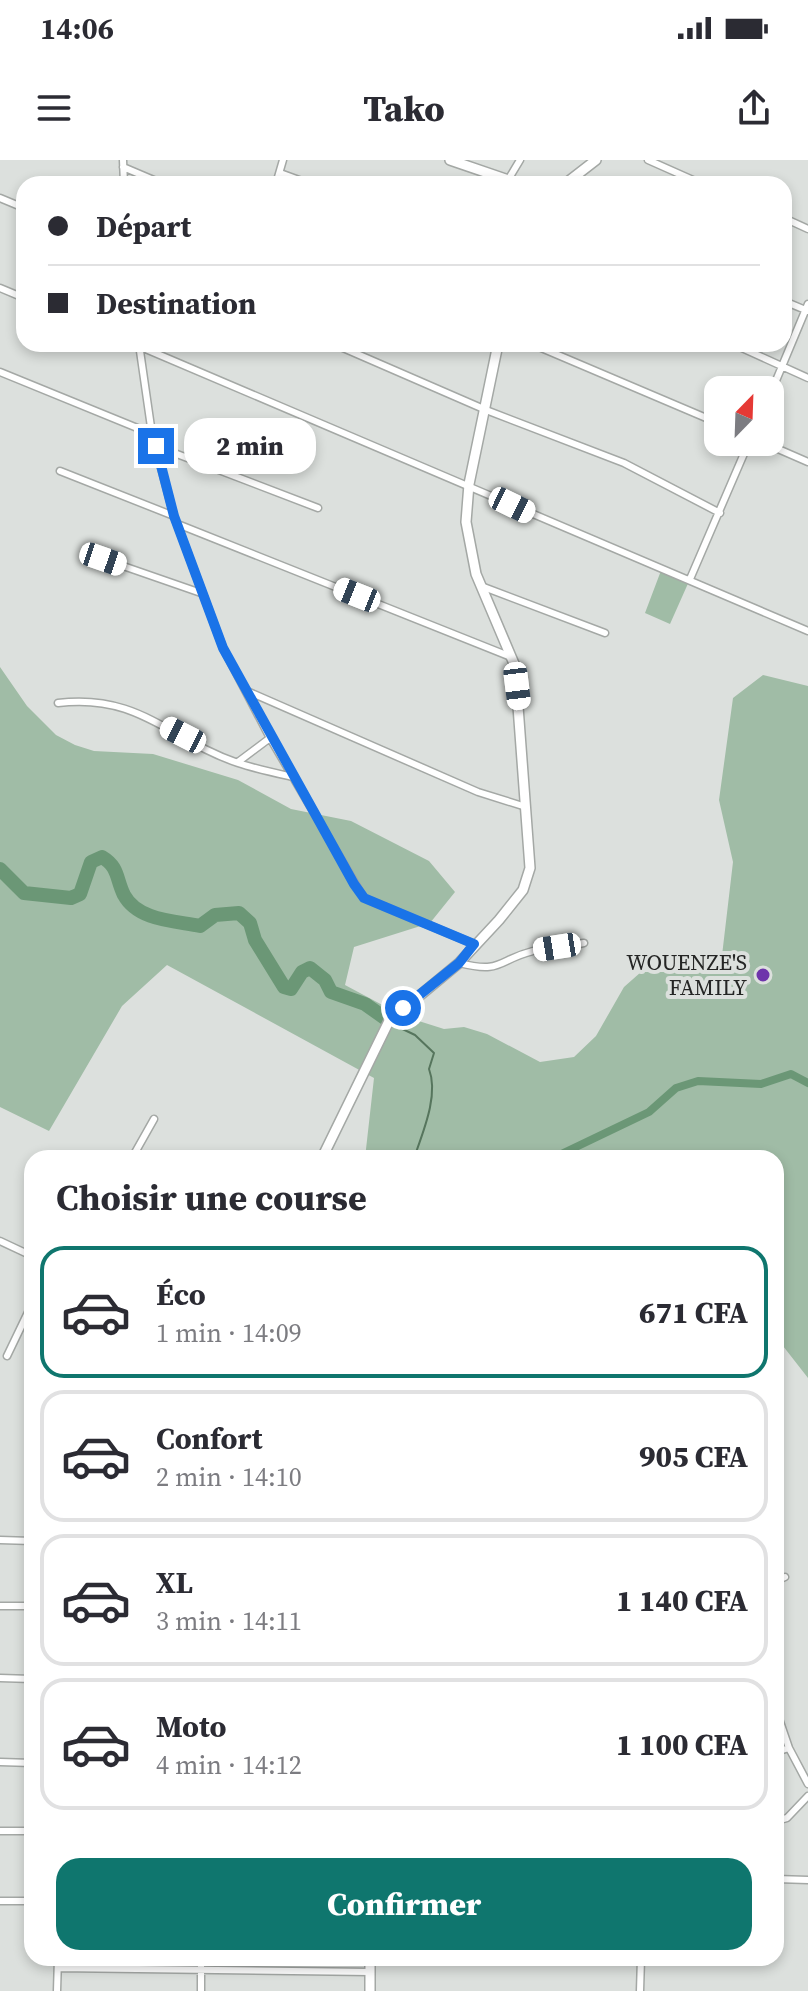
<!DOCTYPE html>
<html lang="fr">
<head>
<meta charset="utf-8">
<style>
  body { margin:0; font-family:"Source Serif 4",serif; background:#f7f7f7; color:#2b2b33; height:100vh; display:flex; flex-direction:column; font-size:30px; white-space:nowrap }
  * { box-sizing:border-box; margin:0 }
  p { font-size:26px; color:#7c7c81 }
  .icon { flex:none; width:44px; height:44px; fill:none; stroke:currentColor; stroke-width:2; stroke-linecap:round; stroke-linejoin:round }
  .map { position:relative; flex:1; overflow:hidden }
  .panel { position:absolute; left:24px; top:990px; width:760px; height:816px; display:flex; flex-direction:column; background:#fff; border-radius:24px; box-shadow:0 4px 12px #0003 }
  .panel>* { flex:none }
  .top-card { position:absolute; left:16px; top:16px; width:776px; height:176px; border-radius:24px; box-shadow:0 4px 12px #0003; display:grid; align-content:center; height:176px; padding:0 32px; background:#fff }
  .needle { width:52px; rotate:23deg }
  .tools { position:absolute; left:704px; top:216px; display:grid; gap:16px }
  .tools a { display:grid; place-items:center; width:80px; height:80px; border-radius:16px; background:#fff; box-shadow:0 4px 12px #0003; font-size:40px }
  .end { position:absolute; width:36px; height:36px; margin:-18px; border:10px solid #1a73e8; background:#fff; box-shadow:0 0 0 4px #fff }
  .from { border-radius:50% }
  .bubble { position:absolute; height:56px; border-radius:24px; background:#fff; box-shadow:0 4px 12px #0003; font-size:26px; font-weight:800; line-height:56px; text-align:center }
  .car { position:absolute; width:24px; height:48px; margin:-24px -12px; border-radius:10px; box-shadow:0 0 6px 2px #0007; background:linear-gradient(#fff 24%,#345 0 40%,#fff 0 76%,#345 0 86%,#fff 0) }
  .top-card b { display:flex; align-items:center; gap:28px; height:76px; font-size:30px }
  .top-card b+b { border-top:2px solid #e1e1e2 }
  .top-card i { width:20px; height:20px; background:#2b2b33 }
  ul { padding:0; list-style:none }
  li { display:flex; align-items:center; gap:24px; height:132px; margin:0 16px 12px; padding:0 16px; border:4px solid #e1e1e2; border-radius:24px }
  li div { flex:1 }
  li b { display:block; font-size:30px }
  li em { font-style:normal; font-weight:800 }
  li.selected { border-color:#0f766e }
  li>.icon { width:72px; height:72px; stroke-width:1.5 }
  h2 { padding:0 32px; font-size:36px; line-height:96px }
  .action { display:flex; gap:16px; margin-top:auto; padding:16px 32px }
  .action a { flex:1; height:92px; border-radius:24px; background:#0f766e; color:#fff; font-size:32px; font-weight:800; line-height:92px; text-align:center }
  .status { display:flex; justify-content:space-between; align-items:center; height:56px; padding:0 40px; background:#fff; direction:ltr }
  .status svg { height:22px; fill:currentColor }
  header { display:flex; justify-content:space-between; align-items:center; height:104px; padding:0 32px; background:#fff; font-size:36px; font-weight:800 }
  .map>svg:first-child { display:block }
</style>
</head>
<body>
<div class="status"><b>14:06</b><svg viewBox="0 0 49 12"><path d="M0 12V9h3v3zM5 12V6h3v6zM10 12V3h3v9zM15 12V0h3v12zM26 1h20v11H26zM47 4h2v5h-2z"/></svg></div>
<header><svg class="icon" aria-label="menu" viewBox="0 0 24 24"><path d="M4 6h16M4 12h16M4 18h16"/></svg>Tako<svg class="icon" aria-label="share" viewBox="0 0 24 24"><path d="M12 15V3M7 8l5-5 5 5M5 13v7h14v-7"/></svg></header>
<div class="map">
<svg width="808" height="1831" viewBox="0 0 808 1831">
  <rect width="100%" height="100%" fill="#dce0dd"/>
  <path fill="#a0bca6" d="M662,408L690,419L670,464L645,453Z
    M0,507L27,546L56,575L75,585L94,591L153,594L238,620L291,649L351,661L429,701L455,732L430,763L354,787L345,825L403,856L444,869L464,867L487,874L540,902L574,897L596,876L624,827L641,812H682L721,804L733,702L719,640L733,538L763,515L808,526V1218L776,1177V998H365L374,918L167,805L122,846L49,971L0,947Z"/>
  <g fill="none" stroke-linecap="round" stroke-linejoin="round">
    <path stroke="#56755d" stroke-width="2" d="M392,864L415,875L434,893L429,909C439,935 423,972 414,998"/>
    <path stroke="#6b9776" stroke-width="8" d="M553,998L649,952L676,928L698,921L761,924L791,914L808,923"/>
    <path stroke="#6b9776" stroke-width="14" d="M0,709L24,733L71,738L80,734L91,702L102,697C119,707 116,719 124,735C138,761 176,761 200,766L215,755L239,753L250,763L255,780L284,827L291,829L302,812L310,808L325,820L331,832L365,844L389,861"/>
    <defs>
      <path id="street" d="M123,0L124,24
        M648,0L702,24
        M123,7L163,24
        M280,13L310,24
        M508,20L520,0
        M276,24L283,0
        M0,38L24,48
        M784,58L808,69
        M0,128L24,138
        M784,141L808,151
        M134,184L808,471
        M139,184L152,274L174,356L223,488L270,578L364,738L474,784
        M334,184L486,250L624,303L720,353
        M532,184L718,263
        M733,184L808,218
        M0,212L152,274
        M770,235L808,144
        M762,282L808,302
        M156,286L318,348
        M60,311L174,356
        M180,365L511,497
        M103,399L201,433
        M690,419L749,282
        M481,426L605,473
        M247,531L478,632L526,647
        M58,543C139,533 170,580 238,603C256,609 275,613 293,617
        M238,602L270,578
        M459,803C503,814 497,800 533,791C549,787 567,786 584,783
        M132,998L154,959
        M0,1081L32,1096
        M7,1196L32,1144
        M776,1346L779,1344
        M0,1380L32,1381
        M776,1421L785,1417
        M0,1446H32
        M0,1518L32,1519
        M776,1550L789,1588L808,1624
        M776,1592L789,1588
        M0,1602L32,1603
        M776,1661L787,1658L808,1636
        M0,1671H32
        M776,1719L808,1720
        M0,1741H32
        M58,1808L370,1812
        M57,1831L58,1798
        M201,1831V1798
        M640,1831L641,1798"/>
      <path id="secondary" d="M450,0L520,24
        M565,24L596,0
        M322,998L389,861L459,803L499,760L523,730L530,708L515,506L476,414L466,362L469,324L498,184
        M370,1798V1831"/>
    </defs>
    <use href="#street" stroke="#a4a8a5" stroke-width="9"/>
    <use href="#secondary" stroke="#a4a8a5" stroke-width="12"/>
    <use href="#street" stroke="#fff" stroke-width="6"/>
    <use href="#secondary" stroke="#fff" stroke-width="9"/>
  </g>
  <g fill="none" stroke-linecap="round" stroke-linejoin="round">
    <path stroke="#1a73e8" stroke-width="10" d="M156,286L174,356L223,488L354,724L364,738L474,784L459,803L403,848"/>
  </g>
  <circle fill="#6e35ab" stroke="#dce0dd" stroke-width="3" cx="763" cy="815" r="8"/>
  <g text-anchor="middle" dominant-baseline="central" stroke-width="8" stroke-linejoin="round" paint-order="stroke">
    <g font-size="22" fill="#242524" stroke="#dce0dd" text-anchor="end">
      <text x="747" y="802">WOUENZE'S<tspan x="747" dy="25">FAMILY</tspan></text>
    </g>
  </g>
</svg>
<div class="tools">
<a><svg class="needle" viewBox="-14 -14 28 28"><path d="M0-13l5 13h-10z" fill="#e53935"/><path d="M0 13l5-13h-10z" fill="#7c7c81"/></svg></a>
</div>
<i class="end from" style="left:403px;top:848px"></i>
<i class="end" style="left:156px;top:286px"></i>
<div class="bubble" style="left:184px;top:258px;width:132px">2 min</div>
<i class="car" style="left:512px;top:345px;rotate:116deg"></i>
<i class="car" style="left:103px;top:399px;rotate:109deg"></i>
<i class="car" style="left:357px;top:435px;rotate:292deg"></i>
<i class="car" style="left:517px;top:526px;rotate:173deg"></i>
<i class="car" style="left:183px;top:575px;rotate:297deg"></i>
<i class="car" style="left:557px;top:787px;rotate:261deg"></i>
<div class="top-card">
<b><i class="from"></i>Départ</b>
<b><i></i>Destination</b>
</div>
<section class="panel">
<h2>Choisir une course</h2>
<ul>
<li class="selected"><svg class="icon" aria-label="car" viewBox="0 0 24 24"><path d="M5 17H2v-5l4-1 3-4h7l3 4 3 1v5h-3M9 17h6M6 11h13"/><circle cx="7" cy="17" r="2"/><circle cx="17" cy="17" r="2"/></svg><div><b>Éco</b><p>1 min · 14:09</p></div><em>671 CFA</em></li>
<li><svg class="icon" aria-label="car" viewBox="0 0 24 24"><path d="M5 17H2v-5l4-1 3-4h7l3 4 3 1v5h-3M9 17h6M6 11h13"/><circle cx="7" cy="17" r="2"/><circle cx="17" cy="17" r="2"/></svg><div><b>Confort</b><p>2 min · 14:10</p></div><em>905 CFA</em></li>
<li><svg class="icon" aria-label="car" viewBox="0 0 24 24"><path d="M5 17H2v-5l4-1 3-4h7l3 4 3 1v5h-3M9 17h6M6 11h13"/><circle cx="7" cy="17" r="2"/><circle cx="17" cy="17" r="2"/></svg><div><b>XL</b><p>3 min · 14:11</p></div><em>1 140 CFA</em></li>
<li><svg class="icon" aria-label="car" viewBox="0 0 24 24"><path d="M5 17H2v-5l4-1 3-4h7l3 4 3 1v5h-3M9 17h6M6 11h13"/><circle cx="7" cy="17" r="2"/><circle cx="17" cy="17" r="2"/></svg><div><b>Moto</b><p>4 min · 14:12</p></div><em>1 100 CFA</em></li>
</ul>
<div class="action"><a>Confirmer</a></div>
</section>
</div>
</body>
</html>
